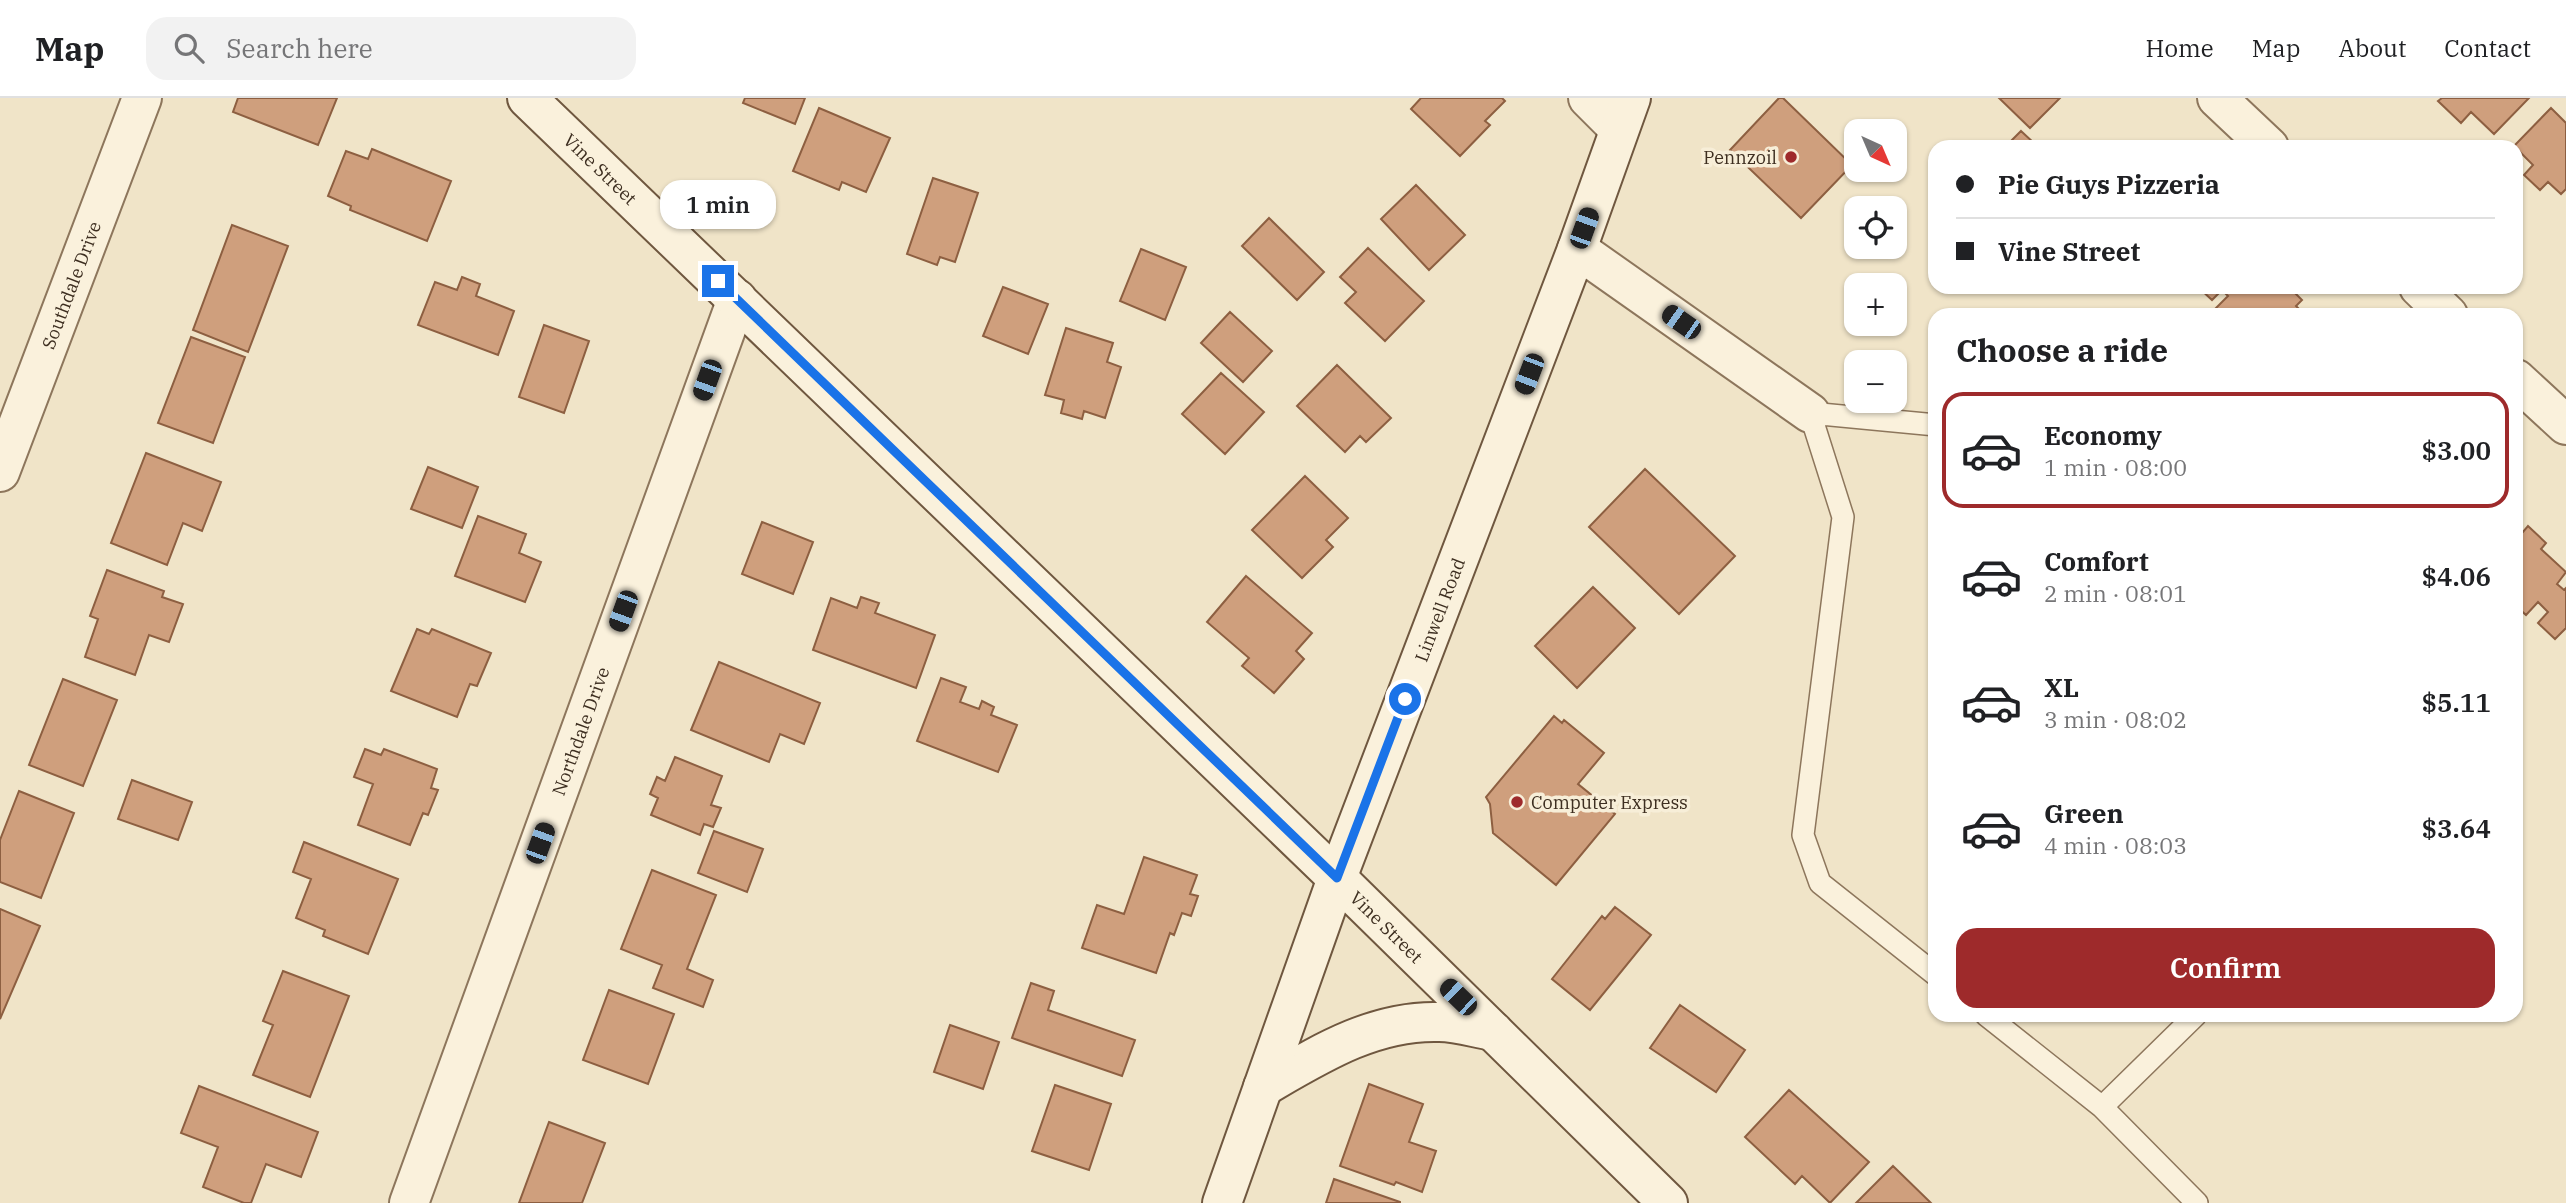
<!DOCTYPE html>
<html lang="en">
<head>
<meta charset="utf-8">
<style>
  body { margin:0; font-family:"IBM Plex Serif",serif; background:#f2f2f2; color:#202124; height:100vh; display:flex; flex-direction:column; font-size:26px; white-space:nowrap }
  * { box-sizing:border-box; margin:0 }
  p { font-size:23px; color:#757577 }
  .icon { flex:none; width:38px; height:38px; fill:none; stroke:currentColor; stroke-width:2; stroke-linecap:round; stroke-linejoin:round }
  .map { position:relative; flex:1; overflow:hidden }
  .sheet { position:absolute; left:1928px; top:210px; width:595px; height:714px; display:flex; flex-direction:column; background:#fff; border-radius:21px; box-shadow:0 2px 5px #0004 }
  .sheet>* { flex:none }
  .guide { position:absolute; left:1928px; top:42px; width:595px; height:154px; border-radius:21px; box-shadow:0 2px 5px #0004; display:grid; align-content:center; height:154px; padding:0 28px; background:#fff }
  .needle { width:46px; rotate:136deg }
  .tools { position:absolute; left:1844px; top:21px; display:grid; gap:14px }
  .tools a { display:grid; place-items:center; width:63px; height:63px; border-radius:14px; background:#fff; box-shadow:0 2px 5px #0004; font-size:35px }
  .end { position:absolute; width:32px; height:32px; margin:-16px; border:9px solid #1a73e8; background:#fff; box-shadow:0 0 0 4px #fff }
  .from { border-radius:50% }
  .bubble { position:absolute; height:49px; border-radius:21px; background:#fff; box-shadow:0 2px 5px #0004; font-size:23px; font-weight:600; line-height:49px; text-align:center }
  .car { position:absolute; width:21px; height:42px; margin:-21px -10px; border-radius:9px; box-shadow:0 0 5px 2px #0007; background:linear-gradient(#222 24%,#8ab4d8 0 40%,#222 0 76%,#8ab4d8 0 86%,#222 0) }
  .guide b { display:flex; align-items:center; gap:24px; height:66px; font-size:26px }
  .guide b+b { border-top:2px solid #e0e0e0 }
  .guide i { width:18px; height:18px; background:#202124 }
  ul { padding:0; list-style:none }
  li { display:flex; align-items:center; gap:21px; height:116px; margin:0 14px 10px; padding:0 14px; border:4px solid transparent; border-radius:21px }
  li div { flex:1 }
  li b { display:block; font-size:26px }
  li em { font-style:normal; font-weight:600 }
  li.current { border-color:#9e2a2b }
  li>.icon { width:63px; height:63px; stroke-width:1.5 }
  h2 { padding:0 28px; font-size:32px; line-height:84px }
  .cta { display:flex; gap:14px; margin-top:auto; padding:14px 28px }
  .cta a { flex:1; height:80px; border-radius:21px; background:#9e2a2b; color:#fff; font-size:28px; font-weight:600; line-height:80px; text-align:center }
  header { display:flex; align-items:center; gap:42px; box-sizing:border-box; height:98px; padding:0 35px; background:#fff; border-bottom:2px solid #e0e0e0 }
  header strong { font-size:33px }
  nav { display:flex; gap:38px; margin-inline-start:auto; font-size:24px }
  .search { width:490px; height:63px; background:#f2f2f2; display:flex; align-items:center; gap:18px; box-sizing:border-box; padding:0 24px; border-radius:21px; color:#757577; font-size:26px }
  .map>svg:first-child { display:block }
</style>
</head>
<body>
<header>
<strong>Map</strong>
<div class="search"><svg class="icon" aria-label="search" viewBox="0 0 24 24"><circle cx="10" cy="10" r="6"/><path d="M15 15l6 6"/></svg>Search here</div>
<nav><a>Home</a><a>Map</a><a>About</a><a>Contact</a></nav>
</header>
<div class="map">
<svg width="2566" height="1105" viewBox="0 0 2566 1105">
  <rect width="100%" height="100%" fill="#f0e4c8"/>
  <path fill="#cf9f7d" stroke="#8d5f41" stroke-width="2" d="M238,0H337L318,47L233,14Z
    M745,0H805L795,26L743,5Z
    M1421,0H1502L1505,3L1485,23L1490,27L1460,58L1411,11Z
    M1779,0H1783L1852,67L1801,120L1730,52Z
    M1999,0H2060L2030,30Z
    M2442,0H2529L2494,36L2471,14L2461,25L2438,3Z
    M819,10L890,40L866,94L842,84L839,92L793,73Z
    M2551,10L2566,25V91L2561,96L2548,84L2540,92L2524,77L2533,67L2514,48Z
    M2021,33L2038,49H2005Z
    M372,51L451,83L427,143L350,112L351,108L328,98L346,53L368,61Z
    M933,80L978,95L955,164L940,159L937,167L907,156Z
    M1416,87L1465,137L1429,172L1381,121Z
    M1269,120L1324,174L1297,202L1242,148Z
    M232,127L288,148L248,254L193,232Z
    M1368,150L1424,203L1385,243L1345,205L1356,194L1340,179Z
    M1141,151L1186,169L1165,222L1120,203Z
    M462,179L480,186L476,198L514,213L498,257L418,227L435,184L457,192Z
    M1003,189L1048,206L1028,256L983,238Z
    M2198,189H2277L2280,193L2284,189H2289L2302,202L2296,208L2305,217H2223L2216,210L2228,198L2222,192L2212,202Z
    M1230,214L1272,253L1243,284L1201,245Z
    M544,227L589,243L564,315L519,299Z
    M1066,230L1113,245L1107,264L1121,269L1105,320L1084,313L1082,321L1061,315L1064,302L1045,297Z
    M191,239L245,259L213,345L158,325Z
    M1337,267L1391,320L1366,344L1360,338L1345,354L1297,308Z
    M1221,275L1264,314L1225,356L1182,316Z
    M146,355L221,384L202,433L183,425L167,467L111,445Z
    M428,369L478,389L462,430L411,411Z
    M1645,371L1735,458L1679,516L1589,429Z
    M1305,378L1348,420L1326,442L1333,449L1302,480L1252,432Z
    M478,418L526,436L519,455L541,464L525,504L455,478Z
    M762,424L813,444L793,496L742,476Z
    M2528,428L2546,445L2541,451L2566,474L2557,486L2564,492L2566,490V530L2555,541L2538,525L2548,514L2538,504L2526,517L2516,508V429L2523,434Z
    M107,472L164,493L162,499L183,506L169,544L149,537L135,577L85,559L98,521L90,518Z
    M1246,478L1312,535L1296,553L1304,561L1274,595L1242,568L1249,560L1207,524Z
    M1593,489L1635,530L1577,590L1535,548Z
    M861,499L879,505L875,515L935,537L916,590L813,552L831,500L857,510Z
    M417,531L429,536L432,531L491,555L477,588L470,586L457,619L391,593Z
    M719,564L820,605L804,646L780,636L769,664L691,632Z
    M941,580L966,589L960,604L979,611L982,603L994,609L991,617L1017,627L998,674L917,643Z
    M63,581L117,602L83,688L29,667Z
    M1554,618L1562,625L1564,622L1604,655L1578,686L1615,716L1556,787L1493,735L1490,706L1486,699Z
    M365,651L381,657L384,651L437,671L431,690L438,692L428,717L423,715L410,747L358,727L373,686L354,679Z
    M675,659L722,678L711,707L721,710L713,729L704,726L700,737L651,717L658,700L650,696L657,679L665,683Z
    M132,682L192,704L178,742L118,721Z
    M19,693L74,715L41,800L0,784V742Z
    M714,733L763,751L747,794L698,775Z
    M304,744L398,781L368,856L323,838L325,832L296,820L311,781L293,774Z
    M1144,759L1197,777L1190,796L1198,798L1191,818L1182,815L1174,837L1170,835L1156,875L1082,850L1097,807L1124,816Z
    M652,772L716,797L687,871L713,882L703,909L653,890L662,867L621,851Z
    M1615,809L1651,837L1590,912L1552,881L1602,818L1605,821Z
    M0,811L40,828L0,921Z
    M283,873L349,898L310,999L253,977L273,927L263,923Z
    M1031,885L1054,893L1048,912L1135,942L1122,978L1012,940Z
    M609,892L674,916L648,986L583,962Z
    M1680,907L1745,952L1716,994L1650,950Z
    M950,927L999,944L983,991L934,974Z
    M1369,986L1423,1006L1409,1044L1436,1053L1422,1094L1396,1084L1394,1087L1340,1068Z
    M1055,987L1111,1006L1089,1072L1032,1053Z
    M199,988L318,1034L301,1079L266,1066L251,1105H244L203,1089L218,1049L181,1035Z
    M1789,992L1869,1064L1830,1105L1802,1078L1795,1086L1745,1039Z
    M549,1024L605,1045L582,1105H519Z
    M1893,1068L1931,1105H1856Z
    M1334,1081L1400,1104V1105H1326Z"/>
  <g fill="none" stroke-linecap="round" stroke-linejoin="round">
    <defs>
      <path id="lane" d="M1936,327L1810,315L1843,419L1803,737L1820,785L1936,877
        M1986,917L2102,1009L2197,1105
        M2102,1009L2196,917"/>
      <g id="street">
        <path d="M1588,0L1619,31"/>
        <path d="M2217,0L2269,49"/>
        <path d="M1577,151L1810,315"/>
        <path d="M2419,189L2448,217"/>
        <path d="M2516,281L2566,327"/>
        <path id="s1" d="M0,374L142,0"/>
        <path id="s2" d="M409,1105L737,201"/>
      </g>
      <g id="secondary">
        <path id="s3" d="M527,0L1337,780L1668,1105"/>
        <path d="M1263,989C1318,957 1373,922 1439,924C1457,924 1475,930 1493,933"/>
        <path id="s4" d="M1222,1105L1337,780L1577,151L1631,0"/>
      </g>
    </defs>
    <use href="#lane" stroke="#8d765c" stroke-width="24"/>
    <use href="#street" stroke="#8d765c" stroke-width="42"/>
    <use href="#secondary" stroke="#6f573f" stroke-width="42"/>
    <use href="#lane" stroke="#faf1dc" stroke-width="21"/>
    <use href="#street" stroke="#faf1dc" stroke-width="38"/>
    <use href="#secondary" stroke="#faf1dc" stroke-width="38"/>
  </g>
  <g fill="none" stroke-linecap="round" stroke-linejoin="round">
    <path stroke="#1a73e8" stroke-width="9" d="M718,183L1337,780L1405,601"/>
  </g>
  <g fill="#9e2a2b" stroke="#f7eed8" stroke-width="2.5">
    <circle cx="1791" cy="59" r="7"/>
    <circle cx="1517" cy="704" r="7"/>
  </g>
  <g text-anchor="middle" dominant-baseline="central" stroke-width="7" stroke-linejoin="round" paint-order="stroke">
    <g font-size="18" fill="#3d2e20" stroke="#f7eed8" text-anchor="end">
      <text x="1777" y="59">Pennzoil</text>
      <text x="1531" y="704" text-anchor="start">Computer Express</text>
    </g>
    <g font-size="18" fill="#3d2e20" stroke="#f7eed8">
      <text stroke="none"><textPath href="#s3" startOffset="102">Vine Street</textPath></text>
      <text stroke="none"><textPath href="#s1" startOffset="200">Southdale Drive</textPath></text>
      <text stroke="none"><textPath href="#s4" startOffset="632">Linwell Road</textPath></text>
      <text stroke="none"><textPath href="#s2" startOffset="502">Northdale Drive</textPath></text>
      <text stroke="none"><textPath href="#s3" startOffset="1194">Vine Street</textPath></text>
    </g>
  </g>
</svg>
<div class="tools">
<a><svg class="needle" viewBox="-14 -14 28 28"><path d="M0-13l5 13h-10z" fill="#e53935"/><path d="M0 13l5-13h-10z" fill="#757577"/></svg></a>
<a><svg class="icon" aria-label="locate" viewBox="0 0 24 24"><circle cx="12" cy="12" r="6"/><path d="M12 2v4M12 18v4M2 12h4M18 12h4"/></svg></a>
<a>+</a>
<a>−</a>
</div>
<i class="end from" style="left:1405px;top:601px"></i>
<i class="end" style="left:718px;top:183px"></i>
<div class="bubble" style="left:660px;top:82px;width:116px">1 min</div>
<i class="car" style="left:1584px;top:130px;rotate:20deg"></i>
<i class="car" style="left:1681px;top:224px;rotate:305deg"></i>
<i class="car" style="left:1529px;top:276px;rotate:201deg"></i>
<i class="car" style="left:707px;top:282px;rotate:200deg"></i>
<i class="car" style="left:623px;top:513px;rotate:200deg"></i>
<i class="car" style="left:540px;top:745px;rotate:20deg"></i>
<i class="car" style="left:1458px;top:899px;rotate:314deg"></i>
<div class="guide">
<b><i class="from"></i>Pie Guys Pizzeria</b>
<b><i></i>Vine Street</b>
</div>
<section class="sheet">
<h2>Choose a ride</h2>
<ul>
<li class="current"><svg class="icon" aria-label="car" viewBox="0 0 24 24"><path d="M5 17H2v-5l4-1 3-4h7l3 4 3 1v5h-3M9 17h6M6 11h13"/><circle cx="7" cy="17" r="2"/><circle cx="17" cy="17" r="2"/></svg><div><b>Economy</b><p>1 min · 08:00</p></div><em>$3.00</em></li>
<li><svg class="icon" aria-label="car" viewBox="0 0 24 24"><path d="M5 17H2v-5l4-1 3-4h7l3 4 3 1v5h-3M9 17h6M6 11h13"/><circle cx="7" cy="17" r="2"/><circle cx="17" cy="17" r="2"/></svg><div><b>Comfort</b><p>2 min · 08:01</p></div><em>$4.06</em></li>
<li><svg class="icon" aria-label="car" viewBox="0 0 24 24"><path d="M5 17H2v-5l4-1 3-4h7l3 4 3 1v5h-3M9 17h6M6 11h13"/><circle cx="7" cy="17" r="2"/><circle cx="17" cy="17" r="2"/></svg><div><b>XL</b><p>3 min · 08:02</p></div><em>$5.11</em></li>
<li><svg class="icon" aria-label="car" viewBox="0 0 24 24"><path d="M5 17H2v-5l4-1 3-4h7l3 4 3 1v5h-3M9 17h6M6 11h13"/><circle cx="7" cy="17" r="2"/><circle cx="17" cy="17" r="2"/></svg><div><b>Green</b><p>4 min · 08:03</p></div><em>$3.64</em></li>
</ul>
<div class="cta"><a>Confirm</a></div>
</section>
</div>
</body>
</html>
